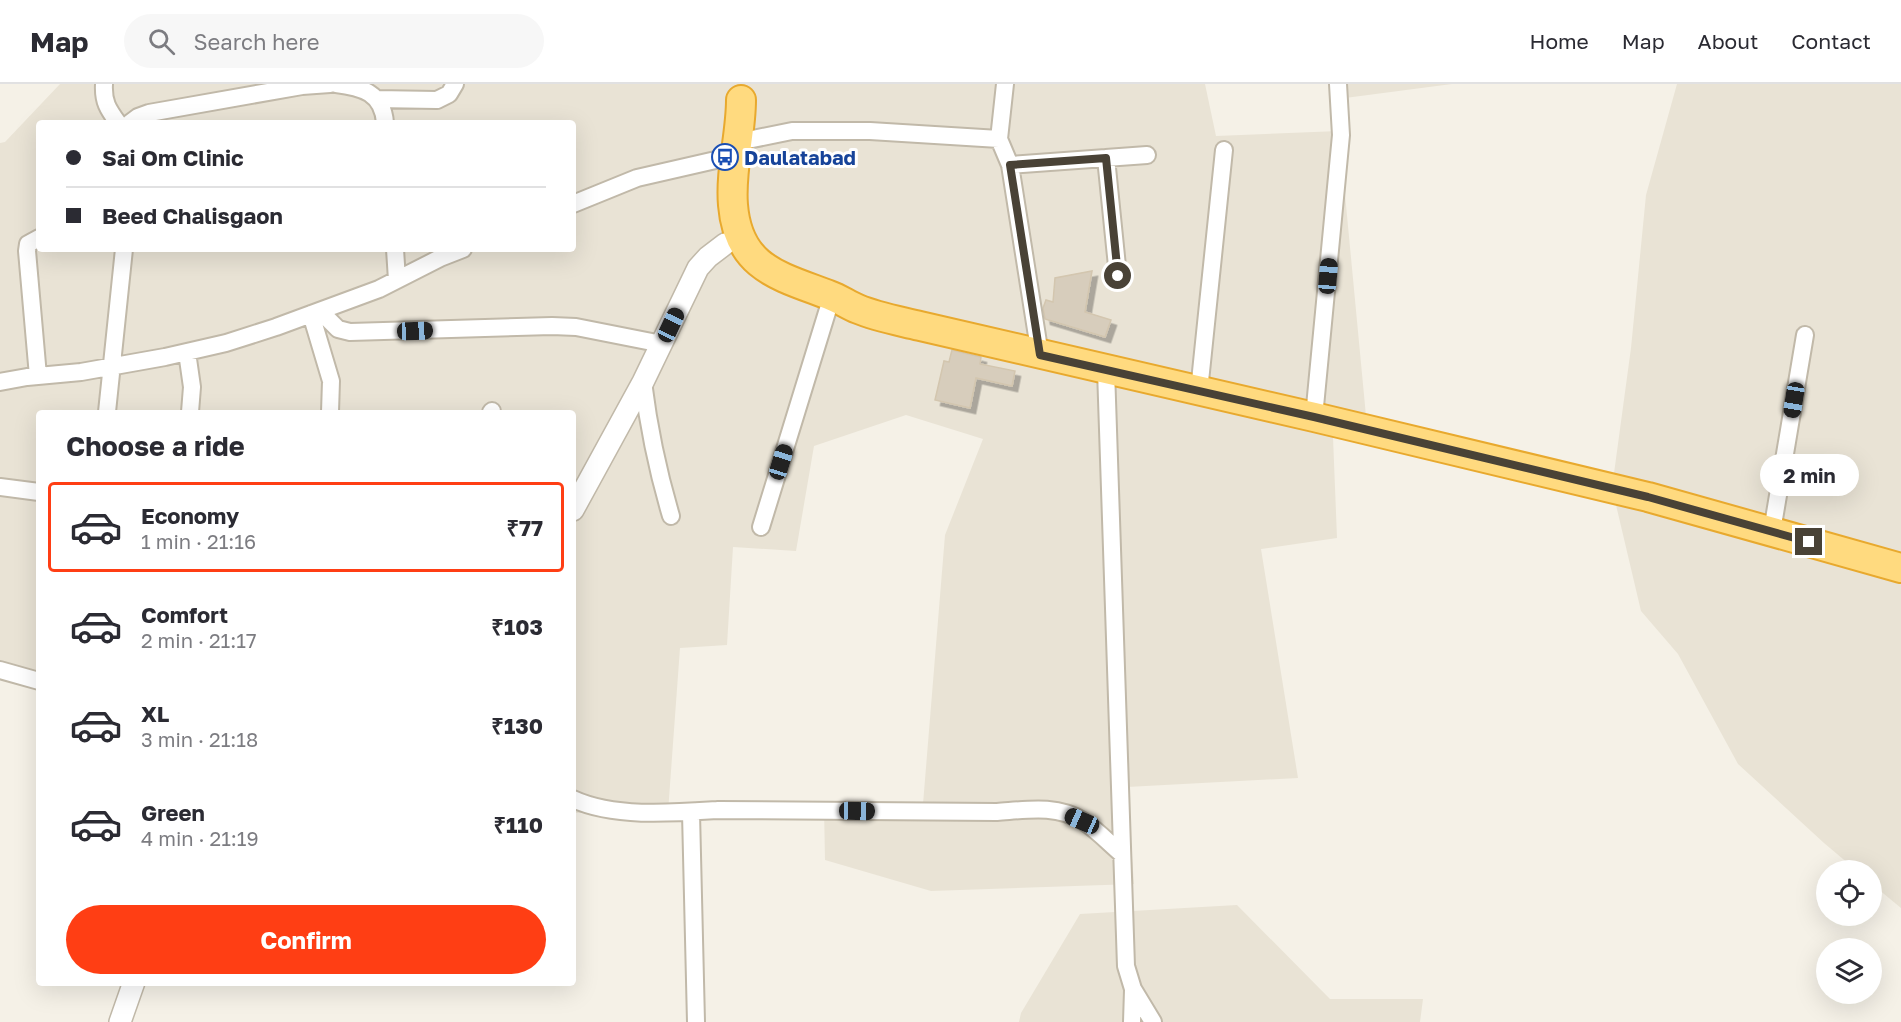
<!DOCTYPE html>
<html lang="en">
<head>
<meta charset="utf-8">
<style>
  body { margin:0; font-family:"Golos Text",sans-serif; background:#f7f7f7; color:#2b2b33; height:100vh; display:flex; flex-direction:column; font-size:22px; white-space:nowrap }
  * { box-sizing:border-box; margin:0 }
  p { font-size:20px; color:#7c7c81 }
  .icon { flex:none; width:33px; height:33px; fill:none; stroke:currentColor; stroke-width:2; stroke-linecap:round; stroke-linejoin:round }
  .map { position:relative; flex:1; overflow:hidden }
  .side { position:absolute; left:36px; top:326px; width:540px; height:576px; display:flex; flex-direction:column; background:#fff; border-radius:6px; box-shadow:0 6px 24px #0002 }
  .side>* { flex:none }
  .top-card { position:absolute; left:36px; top:36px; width:540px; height:132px; border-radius:6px; box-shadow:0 6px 24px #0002; display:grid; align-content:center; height:132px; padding:0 30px; background:#fff }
  .fabs { position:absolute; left:1816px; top:776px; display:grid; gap:12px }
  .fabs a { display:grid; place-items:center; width:66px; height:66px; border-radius:50%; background:#fff; box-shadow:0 6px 24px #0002; font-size:30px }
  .end { position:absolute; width:27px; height:27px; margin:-14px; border:8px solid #494236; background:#fff; box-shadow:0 0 0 3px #fff }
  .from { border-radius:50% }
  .bubble { position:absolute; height:42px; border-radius:21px; background:#fff; box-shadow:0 6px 24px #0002; font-size:20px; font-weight:700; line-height:42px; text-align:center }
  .car { position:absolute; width:18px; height:36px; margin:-18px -9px; border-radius:8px; box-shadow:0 0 4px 2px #0007; background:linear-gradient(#222 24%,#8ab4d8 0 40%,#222 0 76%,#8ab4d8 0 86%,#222 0) }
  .top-card b { display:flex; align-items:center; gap:21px; height:57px; font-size:22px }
  .top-card b+b { border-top:2px solid #e1e1e2 }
  .top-card i { width:15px; height:15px; background:#2b2b33 }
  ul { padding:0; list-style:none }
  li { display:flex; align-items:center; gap:18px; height:90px; margin:0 12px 9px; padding:0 18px; border:3px solid transparent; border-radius:6px }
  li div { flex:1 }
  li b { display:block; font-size:22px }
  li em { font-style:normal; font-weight:700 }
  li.on { border-color:#ff3e14 }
  li>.icon { width:54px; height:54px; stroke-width:1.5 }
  h2 { padding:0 30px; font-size:27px; line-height:72px }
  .cta { display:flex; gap:12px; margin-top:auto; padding:12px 30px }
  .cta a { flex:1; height:69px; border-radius:36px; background:#ff3e14; color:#fff; font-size:24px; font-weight:700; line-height:69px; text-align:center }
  header { display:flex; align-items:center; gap:36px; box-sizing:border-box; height:84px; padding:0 30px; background:#fff; border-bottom:2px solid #e1e1e2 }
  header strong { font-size:28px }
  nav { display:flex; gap:33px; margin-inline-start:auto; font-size:21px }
  .search { width:420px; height:54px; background:#f7f7f7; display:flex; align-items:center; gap:15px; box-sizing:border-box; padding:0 21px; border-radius:33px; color:#7c7c81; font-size:22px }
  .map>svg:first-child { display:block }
</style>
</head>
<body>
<header>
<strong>Map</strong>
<div class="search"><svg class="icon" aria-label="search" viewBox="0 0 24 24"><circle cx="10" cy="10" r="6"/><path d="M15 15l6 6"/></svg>Search here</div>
<nav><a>Home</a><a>Map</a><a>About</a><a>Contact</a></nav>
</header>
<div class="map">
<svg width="1901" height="938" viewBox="0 0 1901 938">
  <defs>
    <filter id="shadow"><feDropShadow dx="5.5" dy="5.5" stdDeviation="0" flood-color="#0004"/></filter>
  </defs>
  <rect width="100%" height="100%" fill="#f5f1e7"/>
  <path fill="#e9e3d5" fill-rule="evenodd" d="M60,0H1205L1216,52L1339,47L1366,332L1333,353L1337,454L1261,465L1298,694L1127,703L1134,800L931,807L825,776L824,723L923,720L945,451L983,355L906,331L814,362L796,467L733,463L727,561L680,564L668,728L573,729V328H39V602L0,585V59L5,58ZM39,39H573V165H39Z
    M1343,0H1452L1345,14Z
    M1677,0H1901V824L1872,800V786H1856L1824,759L1738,680L1678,570L1641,527L1612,404L1631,264L1646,111Z
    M1237,821L1330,915H1423L1420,938H1019L1021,929L1080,830Z"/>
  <path fill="#d7cdbc" stroke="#d3c6af" stroke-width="1.5" filter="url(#shadow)" d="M1092,187L1085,228L1111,236L1105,253L1045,235L1043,224L1046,216L1053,218L1055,194Z
    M952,266L981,273L980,280L1015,287L1012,302L976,294L970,324L935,316L944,277L949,278Z"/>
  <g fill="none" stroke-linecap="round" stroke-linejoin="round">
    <defs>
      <path id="minor" d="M104,0C103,18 108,25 118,39
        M336,0C362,3 383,9 385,39
        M1005,0L999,55L1010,81L1040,271
        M376,15L437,16L449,10L455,0
        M130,39L138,33L149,29L302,2L330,0
        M738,58L792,47H870L999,55
        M1106,74L1118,192
        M1010,81L1147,71
        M573,120L637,94L720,75
        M395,165L397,196
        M320,227L338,245L350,248L552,242L576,243L662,260
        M311,230L331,297L330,328
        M187,268L192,303L190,328
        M1106,286L1126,882L1133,905L1153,938
        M38,292L27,167L28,160L39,154
        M0,298L27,293L81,288L165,273L226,259L276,243L379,205L440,174L463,165
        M643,298C649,346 657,385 671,432
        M1199,307L1224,66
        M107,328L124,165
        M491,328L492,327
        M1314,333L1341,51L1338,0
        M0,403L39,408
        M761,443L828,225
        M1772,447L1805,251
        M0,586L39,597
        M573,715C614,734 674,729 718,726L997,728C1025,726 1057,720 1083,737C1097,746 1109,759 1122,770
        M691,729L696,938
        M1132,938L1133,906"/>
      <path id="tertiary" d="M573,426L643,298L698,184L708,173L725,160
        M120,938L134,898"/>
      <path id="trunk" d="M741,16C741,51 730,86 733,121C738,184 779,192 829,211C840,215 848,221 858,225C877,233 900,237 920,242L1314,333L1648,413L1901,484"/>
    </defs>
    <use href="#minor" stroke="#c1b9a9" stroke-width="20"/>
    <use href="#tertiary" stroke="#c1b9a9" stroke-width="24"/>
    <use href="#trunk" stroke="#e8a92e" stroke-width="32"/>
    <use href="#minor" stroke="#fff" stroke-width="16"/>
    <use href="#tertiary" stroke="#fff" stroke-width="21"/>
    <use href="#trunk" stroke="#ffda7f" stroke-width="28"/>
  </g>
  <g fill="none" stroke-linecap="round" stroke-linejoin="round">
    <path stroke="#494236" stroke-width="8" d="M1118,192L1106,74L1010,81L1040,271L1314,333L1648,413L1809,458"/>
  </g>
  <defs>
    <symbol id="bus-ring" viewBox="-11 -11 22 22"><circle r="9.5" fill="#fff" stroke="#1a4fb4" stroke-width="1.5"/><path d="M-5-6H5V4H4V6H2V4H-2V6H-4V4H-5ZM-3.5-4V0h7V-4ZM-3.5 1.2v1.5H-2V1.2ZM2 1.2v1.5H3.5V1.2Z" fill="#1a4fb4"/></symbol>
  </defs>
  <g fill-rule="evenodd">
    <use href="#bus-ring" x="710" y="58" width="30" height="30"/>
  </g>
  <g text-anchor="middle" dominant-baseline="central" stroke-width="6" stroke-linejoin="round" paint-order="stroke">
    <g font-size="20" font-weight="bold" fill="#164399" stroke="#fff" text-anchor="start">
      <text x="744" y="73">Daulatabad</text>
    </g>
  </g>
</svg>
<div class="fabs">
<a><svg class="icon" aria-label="locate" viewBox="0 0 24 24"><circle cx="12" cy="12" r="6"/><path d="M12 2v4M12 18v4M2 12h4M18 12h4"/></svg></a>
<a><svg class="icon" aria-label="layers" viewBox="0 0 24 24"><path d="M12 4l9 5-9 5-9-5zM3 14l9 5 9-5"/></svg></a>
</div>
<i class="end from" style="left:1118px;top:192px"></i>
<i class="end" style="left:1809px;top:458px"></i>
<div class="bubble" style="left:1760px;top:370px;width:99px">2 min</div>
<i class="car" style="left:1328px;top:192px;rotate:5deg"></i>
<i class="car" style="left:671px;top:241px;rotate:25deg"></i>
<i class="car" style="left:415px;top:247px;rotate:88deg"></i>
<i class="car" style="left:1794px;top:316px;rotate:189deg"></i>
<i class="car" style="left:781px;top:378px;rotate:17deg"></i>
<i class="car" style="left:857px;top:727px;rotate:91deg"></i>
<i class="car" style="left:1082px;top:737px;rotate:294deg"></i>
<div class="top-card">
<b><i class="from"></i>Sai Om Clinic</b>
<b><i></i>Beed Chalisgaon</b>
</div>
<section class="side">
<h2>Choose a ride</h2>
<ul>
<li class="on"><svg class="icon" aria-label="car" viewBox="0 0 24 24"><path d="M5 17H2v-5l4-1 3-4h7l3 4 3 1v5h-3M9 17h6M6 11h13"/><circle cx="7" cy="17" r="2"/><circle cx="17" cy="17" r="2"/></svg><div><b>Economy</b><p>1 min · 21:16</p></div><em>₹77</em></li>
<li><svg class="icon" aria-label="car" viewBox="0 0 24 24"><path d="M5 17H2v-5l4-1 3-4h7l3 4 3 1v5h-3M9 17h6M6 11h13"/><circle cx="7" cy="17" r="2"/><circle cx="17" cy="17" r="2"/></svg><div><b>Comfort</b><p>2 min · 21:17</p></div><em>₹103</em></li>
<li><svg class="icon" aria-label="car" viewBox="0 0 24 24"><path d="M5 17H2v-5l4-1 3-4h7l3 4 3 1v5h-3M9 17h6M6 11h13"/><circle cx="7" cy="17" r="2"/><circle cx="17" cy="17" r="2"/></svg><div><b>XL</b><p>3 min · 21:18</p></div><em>₹130</em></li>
<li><svg class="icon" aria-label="car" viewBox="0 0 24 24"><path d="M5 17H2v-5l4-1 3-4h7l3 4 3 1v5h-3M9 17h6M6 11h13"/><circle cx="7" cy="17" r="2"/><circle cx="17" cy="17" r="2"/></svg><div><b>Green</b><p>4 min · 21:19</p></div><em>₹110</em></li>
</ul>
<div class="cta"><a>Confirm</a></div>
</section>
</div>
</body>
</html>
